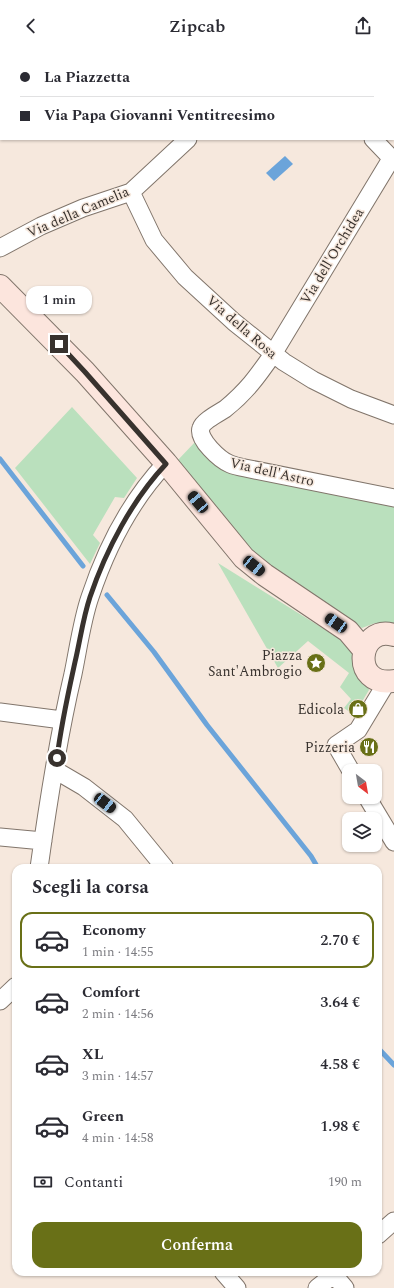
<!DOCTYPE html>
<html lang="it">
<head>
<meta charset="utf-8">
<style>
  body { margin:0; font-family:Spectral,serif; background:#f2f2f3; color:#2b2b33; height:100vh; display:flex; flex-direction:column; font-size:15px; white-space:nowrap }
  * { box-sizing:border-box; margin:0 }
  p { font-size:13px; color:#7c7c81 }
  .icon { flex:none; width:22px; height:22px; fill:none; stroke:currentColor; stroke-width:2; stroke-linecap:round; stroke-linejoin:round }
  .map { position:relative; flex:1; overflow:hidden }
  .sheet { position:absolute; left:12px; top:812px; width:370px; height:412px; display:flex; flex-direction:column; background:#fff; border-radius:12px; box-shadow:0 1px 3px #0004 }
  .sheet>* { flex:none }
  .banner { position:absolute; left:0px; top:0px; width:394px; height:88px; box-shadow:0 1px 3px #0004; display:grid; align-content:center; height:88px; padding:0 20px; background:#fff }
  .needle { width:26px; rotate:149deg }
  .fabs { position:absolute; left:342px; top:712px; display:grid; gap:8px }
  .fabs a { display:grid; place-items:center; width:40px; height:40px; border-radius:8px; background:#fff; box-shadow:0 1px 3px #0004; font-size:20px }
  .end { position:absolute; width:18px; height:18px; margin:-9px; border:5px solid #38322e; background:#fff; box-shadow:0 0 0 2px #fff }
  .from { border-radius:50% }
  .bubble { position:absolute; height:28px; border-radius:12px; background:#fff; box-shadow:0 1px 3px #0004; font-size:13px; font-weight:600; line-height:28px; text-align:center }
  .car { position:absolute; width:12px; height:24px; margin:-12px -6px; border-radius:5px; box-shadow:0 0 3px 1px #0007; background:linear-gradient(#222 24%,#8ab4d8 0 40%,#222 0 76%,#8ab4d8 0 86%,#222 0) }
  .banner b { display:flex; align-items:center; gap:14px; height:38px; font-size:15px }
  .banner b+b { border-top:1px solid #e1e1e2 }
  .banner i { width:10px; height:10px; background:#2b2b33 }
  ul { padding:0; list-style:none }
  li { display:flex; align-items:center; gap:12px; height:56px; margin:0 8px 6px; padding:0 12px; border:2px solid transparent; border-radius:12px }
  li div { flex:1 }
  li b { display:block; font-size:15px }
  li em { font-style:normal; font-weight:600 }
  li.selected { border-color:#697017 }
  li>.icon { width:36px; height:36px; stroke-width:1.5 }
  h2 { padding:0 20px; font-size:18px; line-height:48px }
  .pay { display:flex; align-items:center; gap:10px; height:44px; padding:0 20px; font-size:15px }
  .pay p { margin-inline-start:auto }
  .action { display:flex; gap:8px; margin-top:auto; padding:8px 20px }
  .action a { flex:1; height:46px; border-radius:12px; background:#697017; color:#fff; font-size:16px; font-weight:600; line-height:46px; text-align:center }
  header { display:flex; justify-content:space-between; align-items:center; height:52px; padding:0 20px; background:#fff; font-size:18px; font-weight:600 }
  .map>svg:first-child { display:block }
</style>
</head>
<body>
<header><svg class="icon" aria-label="back" viewBox="0 0 24 24"><path d="M15 5l-7 7 7 7"/></svg>Zipcab<svg class="icon" aria-label="share" viewBox="0 0 24 24"><path d="M12 15V3M7 8l5-5 5 5M5 13v7h14v-7"/></svg></header>
<div class="map">
<svg width="394" height="1236" viewBox="0 0 394 1236">
  <rect width="100%" height="100%" fill="#f6e8dd"/>
  <path fill="#bae0bd" d="M72,355L137,426L124,446L115,445L93,483L100,491L90,512L15,416Z
    M196,389L214,409L394,452V572L375,571L362,576L257,506L177,409Z
    M218,511L356,597L369,638L354,663L344,656L351,647L340,635L349,621L308,589L278,616Z"/>
  <path fill="#6ba4da" d="M285,104L293,112L274,129L266,121Z"/>
  <g fill="none" stroke-linecap="round" stroke-linejoin="round">
    <path stroke="#6ba4da" stroke-width="5" d="M70,1L71,0
      M0,78L1,77
      M0,407L83,514
      M107,543L154,600L207,673L311,804L318,816
      M378,996L394,1013"/>
    <defs>
      <path id="street" d="M282,1L283,0
        M373,87L394,109
        M391,107L273,302C257,325 247,339 225,357C219,361 203,369 201,376C197,387 220,408 230,412C235,414 240,415 245,416L394,446
        M131,140L154,188L185,225L234,270L284,310L313,328L351,347L394,363
        M0,196L41,174L83,156L131,140L188,87
        M0,660L62,668
        M55,718L84,735L125,767L165,816
        M351,719L336,693L358,678L387,630
        M367,745L394,790
        M0,785L43,789
        M39,816C48,751 58,686 73,622C78,598 82,568 90,545C106,497 131,448 166,411
        M0,949L16,934
        M378,1183L394,1169
        M223,1220L237,1236
        M334,1223L345,1236
        M317,1236L337,1220"/>
      <path id="secondary" d="M0,234L85,320L166,411L244,506L265,523L348,579L364,598
        M394,583C357,572 350,636 394,629"/>
      <path id="primary" d="M5,1L6,0"/>
    </defs>
    <use href="#street" stroke="#81756b" stroke-width="19"/>
    <use href="#secondary" stroke="#81756b" stroke-width="24"/>
    <use href="#primary" stroke="#cfcecd" stroke-width="24"/>
    <use href="#street" stroke="#fff" stroke-width="17"/>
    <use href="#secondary" stroke="#fce5dd" stroke-width="22"/>
    <use href="#primary" stroke="#f9cabb" stroke-width="22"/>
  </g>
  <g fill="none" stroke-linecap="round" stroke-linejoin="round">
    <path stroke="#38322e" stroke-width="5" d="M57,706C61,673 68,642 75,610C80,589 83,566 90,545C106,498 132,448 166,412L85,320L59,292"/>
  </g>
  <defs>
    <symbol id="sight-disc" viewBox="-11 -11 22 22"><circle r="9.5" fill="#697017" stroke="#f6e8dd"/><path d="M0-6L1.8-2.2L6-1.7L2.9 1.2L3.7 5.4L0 3.3L-3.7 5.4L-2.9 1.2L-6-1.7L-1.8-2.2Z" fill="#fff"/></symbol>
    <symbol id="shop-disc" viewBox="-11 -11 22 22"><circle r="9.5" fill="#697017" stroke="#f6e8dd"/><path d="M-5-2.5h2.3a2.7 3.5 0 0 1 5.4 0H5L5.5 6h-11ZM-1.5-2.5h3a1.5 2.3 0 0 0-3 0Z" fill="#fff"/></symbol>
    <symbol id="restaurant-disc" viewBox="-11 -11 22 22"><circle r="9.5" fill="#697017" stroke="#f6e8dd"/><path d="M-5-6h1v4h1v-4h1v4h1v-4h1v5L-1.5 .5V6h-2V.5L-5-1ZM5-6V6H3V1.5H1.5Q1.5-4 5-6Z" fill="#fff"/></symbol>
  </defs>
  <g fill-rule="evenodd">
    <use href="#sight-disc" x="305" y="600" width="22" height="22"/>
    <use href="#shop-disc" x="347" y="646" width="22" height="22"/>
    <use href="#restaurant-disc" x="358" y="684" width="22" height="22"/>
  </g>
  <g text-anchor="middle" dominant-baseline="central" stroke-width="3" stroke-linejoin="round" paint-order="stroke">
    <g font-size="14" fill="#38322e" stroke="#f6e8dd">
      <text transform="translate(78 160) rotate(-23)">Via della Camelia</text>
      <text transform="translate(332 204) rotate(-59)">Via dell'Orchidea</text>
      <text transform="translate(242 275) rotate(41)">Via della Rosa</text>
      <text transform="translate(272 420) rotate(13)">Via dell'Astro</text>
    </g>
    <g font-size="14" fill="#38322e" stroke="#f6e8dd" text-anchor="end">
      <text x="302" y="603">Piazza<tspan x="302" dy="16">Sant'Ambrogio</tspan></text>
      <text x="344" y="657">Edicola</text>
      <text x="355" y="695">Pizzeria</text>
    </g>
  </g>
</svg>
<div class="fabs">
<a><svg class="needle" viewBox="-14 -14 28 28"><path d="M0-13l5 13h-10z" fill="#e53935"/><path d="M0 13l5-13h-10z" fill="#7c7c81"/></svg></a>
<a><svg class="icon" aria-label="layers" viewBox="0 0 24 24"><path d="M12 4l9 5-9 5-9-5zM3 14l9 5 9-5"/></svg></a>
</div>
<i class="end from" style="left:57px;top:706px"></i>
<i class="end" style="left:59px;top:292px"></i>
<div class="bubble" style="left:26px;top:234px;width:66px">1 min</div>
<i class="car" style="left:198px;top:450px;rotate:320deg"></i>
<i class="car" style="left:254px;top:514px;rotate:129deg"></i>
<i class="car" style="left:336px;top:571px;rotate:304deg"></i>
<i class="car" style="left:105px;top:751px;rotate:128deg"></i>
<div class="banner">
<b><i class="from"></i>La Piazzetta</b>
<b><i></i>Via Papa Giovanni Ventitreesimo</b>
</div>
<section class="sheet">
<h2>Scegli la corsa</h2>
<ul>
<li class="selected"><svg class="icon" aria-label="car" viewBox="0 0 24 24"><path d="M5 17H2v-5l4-1 3-4h7l3 4 3 1v5h-3M9 17h6M6 11h13"/><circle cx="7" cy="17" r="2"/><circle cx="17" cy="17" r="2"/></svg><div><b>Economy</b><p>1 min · 14:55</p></div><em>2.70 €</em></li>
<li><svg class="icon" aria-label="car" viewBox="0 0 24 24"><path d="M5 17H2v-5l4-1 3-4h7l3 4 3 1v5h-3M9 17h6M6 11h13"/><circle cx="7" cy="17" r="2"/><circle cx="17" cy="17" r="2"/></svg><div><b>Comfort</b><p>2 min · 14:56</p></div><em>3.64 €</em></li>
<li><svg class="icon" aria-label="car" viewBox="0 0 24 24"><path d="M5 17H2v-5l4-1 3-4h7l3 4 3 1v5h-3M9 17h6M6 11h13"/><circle cx="7" cy="17" r="2"/><circle cx="17" cy="17" r="2"/></svg><div><b>XL</b><p>3 min · 14:57</p></div><em>4.58 €</em></li>
<li><svg class="icon" aria-label="car" viewBox="0 0 24 24"><path d="M5 17H2v-5l4-1 3-4h7l3 4 3 1v5h-3M9 17h6M6 11h13"/><circle cx="7" cy="17" r="2"/><circle cx="17" cy="17" r="2"/></svg><div><b>Green</b><p>4 min · 14:58</p></div><em>1.98 €</em></li>
</ul>
<div class="pay"><svg class="icon" aria-label="cash" viewBox="0 0 24 24"><path d="M3 7h18v10H3z"/><circle cx="12" cy="12" r="2"/></svg>Contanti<p>190 m</p></div>
<div class="action"><a>Conferma</a></div>
</section>
</div>
</body>
</html>
